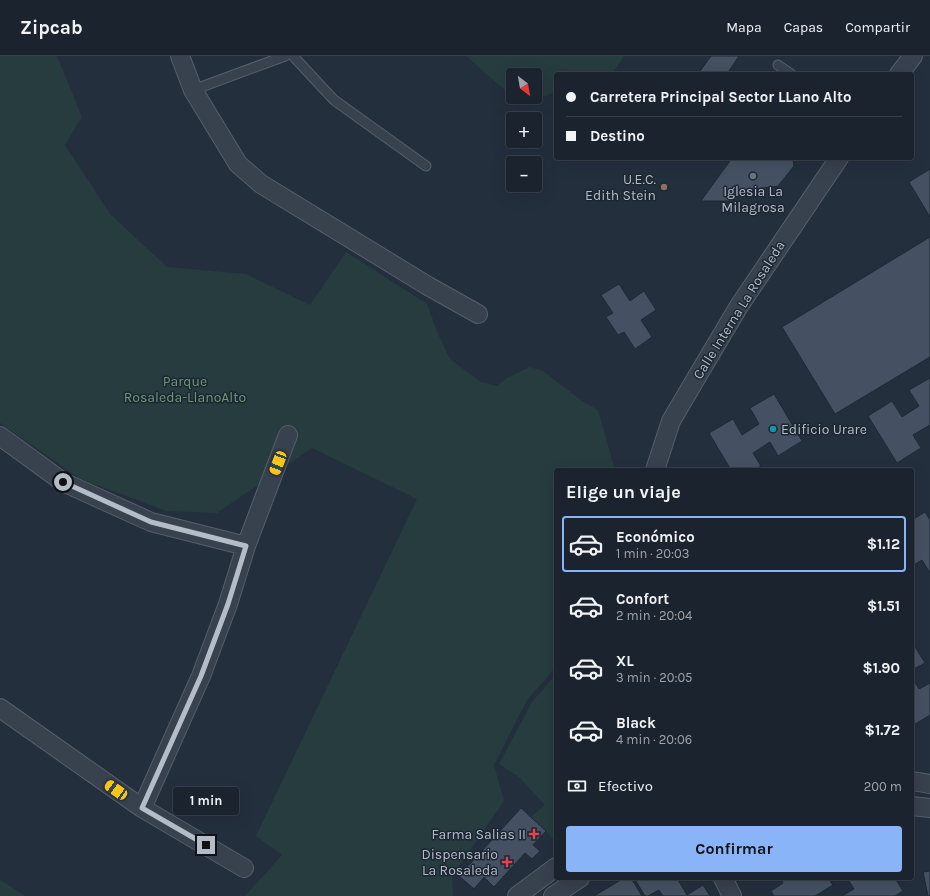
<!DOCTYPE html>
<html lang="es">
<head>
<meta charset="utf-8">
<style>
  body { margin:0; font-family:Karla,sans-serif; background:#242b36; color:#f1f3f6; height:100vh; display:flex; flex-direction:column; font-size:15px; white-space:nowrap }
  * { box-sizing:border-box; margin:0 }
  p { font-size:13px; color:#a0a4aa }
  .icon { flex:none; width:22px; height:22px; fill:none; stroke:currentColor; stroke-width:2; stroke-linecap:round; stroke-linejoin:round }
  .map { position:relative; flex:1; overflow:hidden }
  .details { position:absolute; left:554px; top:412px; width:360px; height:412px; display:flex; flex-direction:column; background:#1b232e; border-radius:4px; box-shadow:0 4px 16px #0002,0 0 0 1px #39404a }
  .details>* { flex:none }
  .hud { position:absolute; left:554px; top:16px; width:360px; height:88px; border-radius:4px; box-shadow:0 4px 16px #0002,0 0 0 1px #39404a; display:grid; align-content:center; height:88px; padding:0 12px; background:#1b232e }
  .needle { width:26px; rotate:149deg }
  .buttons { position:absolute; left:506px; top:12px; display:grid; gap:8px }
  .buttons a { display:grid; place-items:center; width:36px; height:36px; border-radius:4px; background:#1b232e; box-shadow:0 4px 16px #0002,0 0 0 1px #39404a; font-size:20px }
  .end { position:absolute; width:18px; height:18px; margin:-9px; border:5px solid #b4bcc9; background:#111; box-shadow:0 0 0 2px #111 }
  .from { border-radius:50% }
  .bubble { position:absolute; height:28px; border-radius:4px; background:#1b232e; box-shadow:0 4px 16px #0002,0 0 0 1px #39404a; font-size:13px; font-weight:700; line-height:28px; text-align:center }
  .car { position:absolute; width:12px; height:24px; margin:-12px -6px; border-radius:5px; box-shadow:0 0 3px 1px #0007; background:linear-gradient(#f5c518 24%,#345 0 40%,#f5c518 0 76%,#345 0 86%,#f5c518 0) }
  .hud b { display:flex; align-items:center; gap:14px; height:38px; font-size:15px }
  .hud b+b { border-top:1px solid #39404a }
  .hud i { width:10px; height:10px; background:#f1f3f6 }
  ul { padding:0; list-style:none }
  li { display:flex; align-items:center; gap:12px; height:56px; margin:0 8px 6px; padding:0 4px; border:2px solid transparent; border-radius:4px }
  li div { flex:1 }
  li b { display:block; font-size:15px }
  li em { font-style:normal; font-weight:700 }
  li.current { border-color:#8ab4f8 }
  li>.icon { width:36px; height:36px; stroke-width:1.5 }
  h2 { padding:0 12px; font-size:18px; line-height:48px }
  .pay { display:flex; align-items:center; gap:10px; height:44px; padding:0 12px; font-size:15px }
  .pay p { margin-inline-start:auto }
  .action { display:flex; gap:8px; margin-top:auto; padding:8px 12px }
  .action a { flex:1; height:46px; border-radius:4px; background:#8ab4f8; color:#111; font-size:16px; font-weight:700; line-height:46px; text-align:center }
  header { display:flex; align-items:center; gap:24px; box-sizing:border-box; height:56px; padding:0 20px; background:#1b232e; border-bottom:1px solid #39404a }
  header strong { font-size:19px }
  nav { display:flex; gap:22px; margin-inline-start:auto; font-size:14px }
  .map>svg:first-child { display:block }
</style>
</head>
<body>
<header>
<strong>Zipcab</strong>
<nav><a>Mapa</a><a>Capas</a><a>Compartir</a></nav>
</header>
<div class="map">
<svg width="930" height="840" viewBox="0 0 930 840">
  <rect width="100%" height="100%" fill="#242f3e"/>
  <path fill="#263c3f" d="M0,0H57L82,61L65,89L110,158L167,211L246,218L310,249L346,196L427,248L438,278L450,303L481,326L497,330L507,322L530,311L543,315L582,345L598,354L615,414H556V611L527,644L494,709L504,745L452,820L453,840H245L282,799L256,780L417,443L312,392L217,457L166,455L79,422L0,367Z
    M466,0H624L613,16L607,18H556V36L521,48L513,41H535V19H513V41Z
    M556,618V787L546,775L531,761L545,749L519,721L499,708L532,646Z
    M0,824L24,839V840H0Z"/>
  <path fill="#455162" stroke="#1f2835" d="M711,0H739L727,18H698Z
    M732,102H793L794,110L778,130L740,135L733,145H701Z
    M930,113V161L909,126Z
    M930,181V301L835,358L782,271Z
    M619,228L630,245L644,235L656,254L641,264L652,281L635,293L624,276L618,279L606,261L613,257L601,239Z
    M930,322V369L913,379L921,392L897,407L868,360L892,345L902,361L919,350L909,334Z
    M774,338L802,385L778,400L770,386L753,397L761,410L754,414H731L709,377L733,363L742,379L759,368L750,352Z
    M925,456L930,464V517L922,504L912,510V464Z
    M912,586L925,607L912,614Z
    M912,621L919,633L930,627V659L912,670Z
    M521,752L546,775L533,789L540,795L532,803L525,797L494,831L484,821L474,833L459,820Z
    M930,815V840H928L923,816Z
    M624,822H631L642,840H594Z
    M634,822H677L687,839L703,829L710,840H663L659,834L648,840H645Z
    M781,822H828L833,829L815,840H774L771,835L783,827Z
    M847,822H895L903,835L895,840H842L854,833Z"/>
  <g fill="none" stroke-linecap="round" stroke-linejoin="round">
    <defs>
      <path id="lane" d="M293,0L334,44L426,110
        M778,9L791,18
        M193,34L285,0"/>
      <path id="street" d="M180,0L193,34L238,108L261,128L428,230L478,258
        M899,18L913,0
        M0,380L63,426L151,466L246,490
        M655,414L671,365L698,319L739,250L839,102
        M0,652L142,752L244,812
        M912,725L930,728
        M912,750L930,752
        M142,752L201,620L228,548L246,490L288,379
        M723,822L732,840
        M517,840L556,811
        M553,840L580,822"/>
    </defs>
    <use href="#lane" stroke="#565f6c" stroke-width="11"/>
    <use href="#street" stroke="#565f6c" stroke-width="20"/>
    <use href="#lane" stroke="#38414e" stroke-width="9"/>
    <use href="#street" stroke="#38414e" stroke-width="18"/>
  </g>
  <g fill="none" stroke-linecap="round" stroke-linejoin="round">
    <path stroke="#b4bcc9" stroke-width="5" d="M63,426L151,466L246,490L228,548L201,620L142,752L206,789"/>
  </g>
  <circle fill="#6b7280" stroke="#1d2633" stroke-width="1.5" cx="753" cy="120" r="4"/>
  <circle fill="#8d6e63" stroke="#1d2633" stroke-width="1.5" cx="664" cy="131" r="4"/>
  <circle fill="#0f9aa8" stroke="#1d2633" stroke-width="1.5" cx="773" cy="373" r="4"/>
  <g fill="#e0444e" stroke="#1d2633" stroke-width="1.5">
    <path d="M532 772h4v4h4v4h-4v4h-4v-4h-4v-4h4z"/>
    <path d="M505 800h4v4h4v4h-4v4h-4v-4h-4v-4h4z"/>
  </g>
  <g text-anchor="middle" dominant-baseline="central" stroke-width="3" stroke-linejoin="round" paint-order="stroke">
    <g font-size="14" fill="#b4bcc9" stroke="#1d2633" text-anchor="end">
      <text x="656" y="123">U.E.C.<tspan x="656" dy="16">Edith Stein</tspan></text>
      <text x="753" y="135" text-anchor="middle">Iglesia La<tspan x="753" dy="16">Milagrosa</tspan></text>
      <text x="781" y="373" text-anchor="start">Edificio Urare</text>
      <text x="526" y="778">Farma Salias II</text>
      <text x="498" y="798">Dispensario<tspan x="498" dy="16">La Rosaleda</tspan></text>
    </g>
    <g font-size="14" fill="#b4bcc9" stroke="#1d2633">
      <text transform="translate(739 254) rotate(-58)">Calle Interna La Rosaleda</text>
    </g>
    <g font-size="14" fill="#6b9a76" stroke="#1d2633">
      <text x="185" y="325">Parque<tspan x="185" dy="16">Rosaleda-LlanoAlto</tspan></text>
    </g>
  </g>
</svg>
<div class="buttons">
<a><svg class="needle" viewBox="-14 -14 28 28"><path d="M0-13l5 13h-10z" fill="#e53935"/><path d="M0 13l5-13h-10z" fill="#a0a4aa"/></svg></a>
<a>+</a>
<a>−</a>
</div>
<i class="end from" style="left:63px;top:426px"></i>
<i class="end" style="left:206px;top:789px"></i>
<div class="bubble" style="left:173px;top:731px;width:66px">1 min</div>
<i class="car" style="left:278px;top:407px;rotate:201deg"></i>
<i class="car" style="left:116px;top:734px;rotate:305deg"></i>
<div class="hud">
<b><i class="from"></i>Carretera Principal Sector LLano Alto</b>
<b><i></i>Destino</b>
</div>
<section class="details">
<h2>Elige un viaje</h2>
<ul>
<li class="current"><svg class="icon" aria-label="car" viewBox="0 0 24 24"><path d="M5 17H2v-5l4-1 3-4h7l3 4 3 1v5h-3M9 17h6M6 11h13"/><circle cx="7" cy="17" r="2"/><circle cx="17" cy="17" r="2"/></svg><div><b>Económico</b><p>1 min · 20:03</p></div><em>$1.12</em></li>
<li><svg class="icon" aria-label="car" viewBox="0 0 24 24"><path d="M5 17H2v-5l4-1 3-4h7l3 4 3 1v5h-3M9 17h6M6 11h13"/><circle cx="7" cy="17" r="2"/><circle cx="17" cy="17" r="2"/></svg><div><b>Confort</b><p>2 min · 20:04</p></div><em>$1.51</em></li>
<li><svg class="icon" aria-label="car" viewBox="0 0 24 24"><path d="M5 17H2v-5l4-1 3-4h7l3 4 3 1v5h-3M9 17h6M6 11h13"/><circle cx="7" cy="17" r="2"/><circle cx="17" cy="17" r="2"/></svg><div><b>XL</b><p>3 min · 20:05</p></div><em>$1.90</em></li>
<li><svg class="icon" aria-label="car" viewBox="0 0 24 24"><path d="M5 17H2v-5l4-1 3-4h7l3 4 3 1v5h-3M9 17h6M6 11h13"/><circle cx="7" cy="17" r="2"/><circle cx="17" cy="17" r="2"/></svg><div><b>Black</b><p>4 min · 20:06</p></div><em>$1.72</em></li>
</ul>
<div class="pay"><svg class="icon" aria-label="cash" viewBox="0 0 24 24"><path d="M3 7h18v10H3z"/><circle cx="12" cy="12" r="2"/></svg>Efectivo<p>200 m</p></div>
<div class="action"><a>Confirmar</a></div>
</section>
</div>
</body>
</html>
